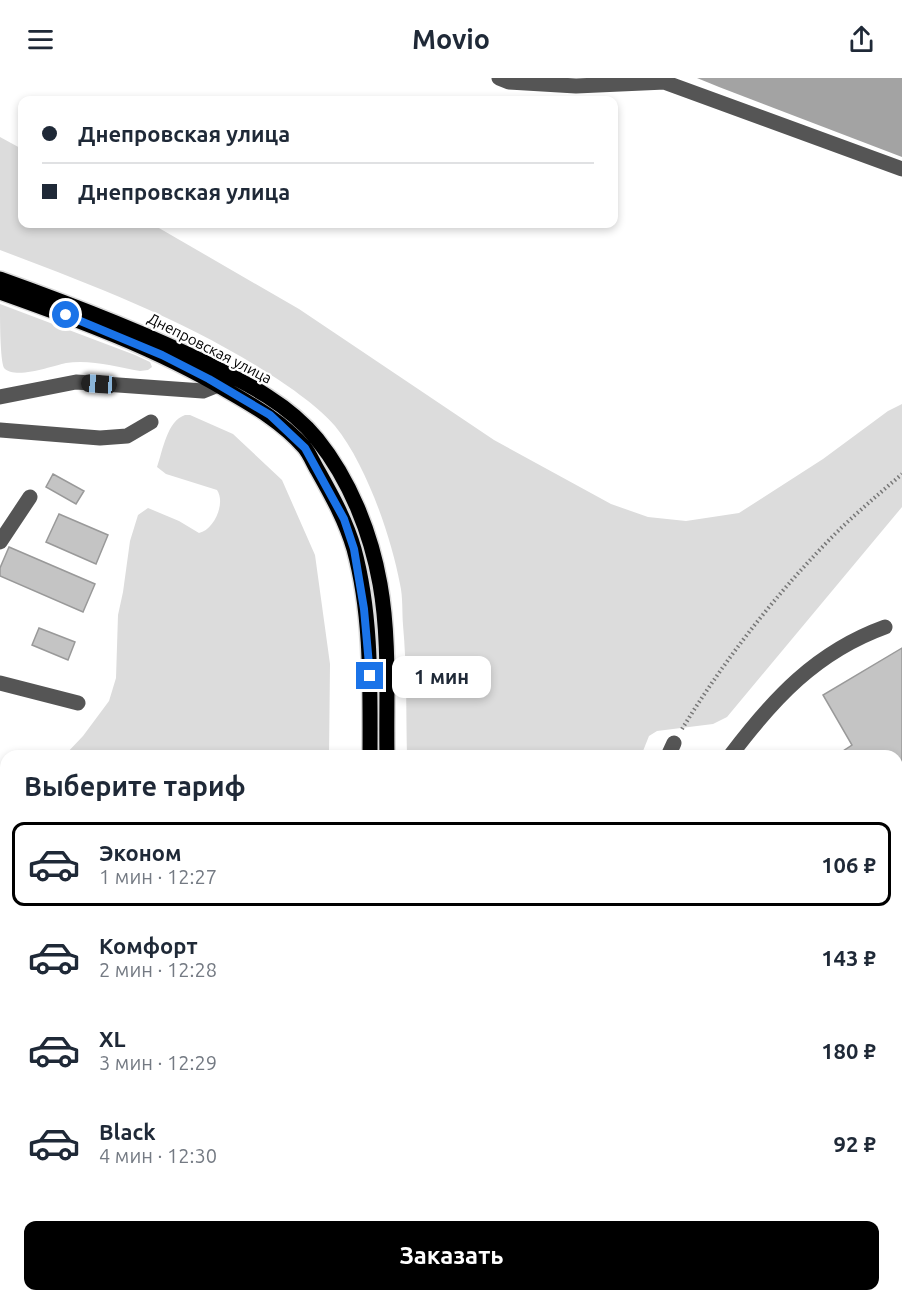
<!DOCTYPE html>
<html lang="ru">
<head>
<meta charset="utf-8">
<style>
  body { margin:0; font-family:Ubuntu,sans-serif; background:#f6f6f7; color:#1f2937; height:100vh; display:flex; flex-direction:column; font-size:22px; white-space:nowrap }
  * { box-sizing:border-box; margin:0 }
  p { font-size:20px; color:#747a83 }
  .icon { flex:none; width:33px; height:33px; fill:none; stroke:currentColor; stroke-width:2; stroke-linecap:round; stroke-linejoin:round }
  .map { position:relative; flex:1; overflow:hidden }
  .side { position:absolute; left:0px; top:672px; width:903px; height:552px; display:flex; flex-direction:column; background:#fff; border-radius:18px 18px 0 0; box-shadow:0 3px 9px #0003 }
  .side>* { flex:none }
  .banner { position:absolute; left:18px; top:18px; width:600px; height:132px; border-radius:12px; box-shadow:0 3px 9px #0003; display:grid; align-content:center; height:132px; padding:0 24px; background:#fff }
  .end { position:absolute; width:27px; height:27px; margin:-14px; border:8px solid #1a73e8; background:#fff; box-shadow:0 0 0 3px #fff }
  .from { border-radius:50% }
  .bubble { position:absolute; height:42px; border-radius:12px; background:#fff; box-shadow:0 3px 9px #0003; font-size:20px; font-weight:600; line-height:42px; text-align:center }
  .car { position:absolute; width:18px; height:36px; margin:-18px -9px; border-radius:8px; box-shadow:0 0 4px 2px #0007; background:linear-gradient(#222 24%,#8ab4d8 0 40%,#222 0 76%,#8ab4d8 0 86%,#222 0) }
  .banner b { display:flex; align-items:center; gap:21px; height:57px; font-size:22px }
  .banner b+b { border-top:2px solid #e0e1e3 }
  .banner i { width:15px; height:15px; background:#1f2937 }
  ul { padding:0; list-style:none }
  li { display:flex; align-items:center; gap:18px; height:84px; margin:0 12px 9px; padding:0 12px; border:3px solid transparent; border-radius:12px }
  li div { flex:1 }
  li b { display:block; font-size:22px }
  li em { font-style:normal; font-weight:600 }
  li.current { border-color:#000 }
  li>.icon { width:54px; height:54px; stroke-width:1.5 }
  h2 { padding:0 24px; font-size:27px; line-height:72px }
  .cta { display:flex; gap:12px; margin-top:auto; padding:12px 24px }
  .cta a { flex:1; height:69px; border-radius:12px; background:#000; color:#fff; font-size:24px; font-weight:600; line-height:69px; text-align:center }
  header { display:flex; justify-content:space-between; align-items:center; height:78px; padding:0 24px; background:#fff; font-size:27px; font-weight:600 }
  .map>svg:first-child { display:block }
</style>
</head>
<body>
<header><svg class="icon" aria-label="menu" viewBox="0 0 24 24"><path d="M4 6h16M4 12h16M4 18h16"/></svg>Movio<svg class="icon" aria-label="share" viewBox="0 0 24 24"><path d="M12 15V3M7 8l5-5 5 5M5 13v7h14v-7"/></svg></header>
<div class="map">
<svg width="902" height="1224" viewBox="0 0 902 1224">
  <rect width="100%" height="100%" fill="#fff"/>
  <path fill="#dcdcdc" d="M0,59L22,71V146H152L299,231L494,362L611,426L648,439L686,443L739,435L823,381L888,333L902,326V429L727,639L713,646L657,653L649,658L641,678H407C406,634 407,590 403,547C402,533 403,519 400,506C391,458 366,386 335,348C317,327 283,304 260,290C178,239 89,206 0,172Z
    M0,226L135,277L150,284L152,289L148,292L140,293C117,289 90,281 66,285C52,288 15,302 4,290C0,281 0,240 0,226Z
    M185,337H190L233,356L282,402L315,477L330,586L329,678H64L83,658L109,623L116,600L118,537L123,514L130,463L138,437L148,430L179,443L199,455C214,452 226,425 217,412L166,396L157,389C163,372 167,343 185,337Z
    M6,759V859L0,855V772Z
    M6,1209V1218H115L90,1224H0V1212Z"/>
  <path fill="#a3a3a3" d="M697,0H902V79L719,9Z"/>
  <path fill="#c4c4c4" stroke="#999" stroke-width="1.5" d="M53,396L84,413L76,426L46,409Z
    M59,436L108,457L96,486L46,464Z
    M9,469L95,506L83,534L0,498V490Z
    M39,550L75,564L68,582L32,567Z
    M902,570V843L897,846V678H837V677L852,667L823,617Z
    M0,864L6,866V944L0,943Z
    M902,1091V1134L897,1132V1103Z
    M897,1133L902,1135V1172L897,1183Z
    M312,1218H328L330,1224H296Z
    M328,1218H350L333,1224H330Z
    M481,1218H515L521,1224H475Z
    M515,1218H565L560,1224H521Z
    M686,1218H755L752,1224H690Z
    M849,1218H882L880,1224H846Z"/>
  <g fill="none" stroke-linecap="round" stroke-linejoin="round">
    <defs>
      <path id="major" d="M0,201C70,226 139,252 206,285C246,305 289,326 317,361C350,402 371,455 380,506C390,562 386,621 387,678
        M0,214C79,242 156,270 228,313C256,329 283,345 304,369C310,376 313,385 318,393C332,418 346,443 354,471C372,537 370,609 370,678
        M897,930L902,928
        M897,944L902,942
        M0,1104H6
        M0,1124H6
        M152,1224L178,1218
        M207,1224L233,1218"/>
    </defs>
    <use href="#major" stroke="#dbdbdb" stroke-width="18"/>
    <path stroke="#777" stroke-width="4" stroke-dasharray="1.5 3" stroke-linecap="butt" d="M682,651C725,581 776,516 834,457C855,436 879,416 902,396
      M268,1224L286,1218"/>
    <path stroke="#555" stroke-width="15" d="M499,0L509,4L576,8L665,4
      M653,0L902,91
      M0,319L76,304L203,313L218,307
      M0,352L100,360L127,358L151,344
      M0,464L30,419
      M0,605L78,625
      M668,678L674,665
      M730,678C773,621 816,574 885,549
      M897,877L902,874
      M897,999L902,997
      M897,1023L902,1017
      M0,1057H6
      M0,1197H4
      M626,1218L632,1224
      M372,1224L386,1218
      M415,1224L420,1218
      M664,1224L666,1218
      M772,1224L775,1218"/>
    <use href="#major" stroke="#000" stroke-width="15"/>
  </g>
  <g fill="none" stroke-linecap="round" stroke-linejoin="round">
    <path stroke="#1a73e8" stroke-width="8" d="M66,237L162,277L209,301L270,337L305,370L344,441L354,471L364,531L370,598"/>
  </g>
  <g text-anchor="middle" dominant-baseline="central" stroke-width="4.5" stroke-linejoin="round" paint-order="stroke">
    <g font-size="15" fill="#000" stroke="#fff">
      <text transform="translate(210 270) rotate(27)">Днепровская улица</text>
    </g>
  </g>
</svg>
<i class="end from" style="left:66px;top:237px"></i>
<i class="end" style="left:370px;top:598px"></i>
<div class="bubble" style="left:392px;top:578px;width:99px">1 мин</div>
<i class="car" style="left:99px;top:306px;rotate:274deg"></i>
<div class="banner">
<b><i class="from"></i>Днепровская улица</b>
<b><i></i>Днепровская улица</b>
</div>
<section class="side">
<h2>Выберите тариф</h2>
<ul>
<li class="current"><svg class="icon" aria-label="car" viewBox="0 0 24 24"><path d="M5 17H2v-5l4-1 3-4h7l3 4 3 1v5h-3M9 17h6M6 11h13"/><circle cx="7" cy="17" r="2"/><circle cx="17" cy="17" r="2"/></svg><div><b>Эконом</b><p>1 мин · 12:27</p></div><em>106 ₽</em></li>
<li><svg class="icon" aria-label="car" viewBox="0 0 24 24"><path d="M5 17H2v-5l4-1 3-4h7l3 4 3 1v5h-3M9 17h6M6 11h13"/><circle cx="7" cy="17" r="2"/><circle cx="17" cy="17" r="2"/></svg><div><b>Комфорт</b><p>2 мин · 12:28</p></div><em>143 ₽</em></li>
<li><svg class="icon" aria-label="car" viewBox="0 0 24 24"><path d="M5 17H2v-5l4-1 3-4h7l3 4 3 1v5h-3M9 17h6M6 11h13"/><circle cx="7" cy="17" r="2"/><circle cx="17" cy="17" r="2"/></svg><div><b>XL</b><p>3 мин · 12:29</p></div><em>180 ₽</em></li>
<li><svg class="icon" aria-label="car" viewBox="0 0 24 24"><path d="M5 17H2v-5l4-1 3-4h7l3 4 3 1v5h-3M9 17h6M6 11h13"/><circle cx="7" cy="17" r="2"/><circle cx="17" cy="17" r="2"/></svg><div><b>Black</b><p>4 мин · 12:30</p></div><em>92 ₽</em></li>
</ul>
<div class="cta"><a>Заказать</a></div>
</section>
</div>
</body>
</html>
